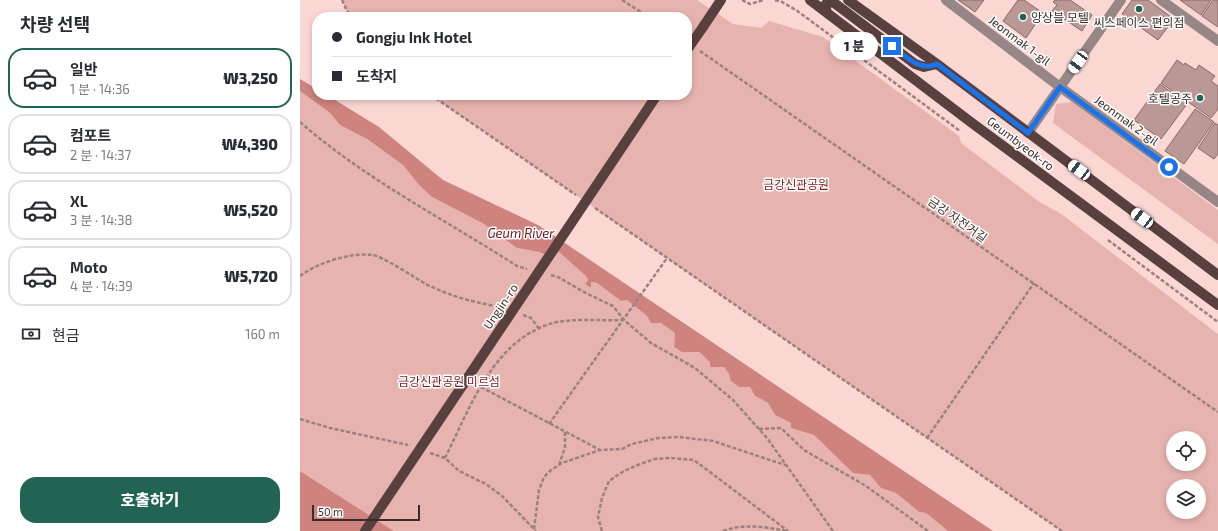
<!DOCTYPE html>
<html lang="ko">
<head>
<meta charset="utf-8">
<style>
  body { margin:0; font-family:"Exo 2","Noto Sans KR",sans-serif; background:#f2f2f3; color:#2b2b33; height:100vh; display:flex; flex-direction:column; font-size:15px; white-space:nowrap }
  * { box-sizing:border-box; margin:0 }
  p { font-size:13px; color:#7c7c81 }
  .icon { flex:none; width:22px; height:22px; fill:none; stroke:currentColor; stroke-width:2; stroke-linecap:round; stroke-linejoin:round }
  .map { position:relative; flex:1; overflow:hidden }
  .sheet { display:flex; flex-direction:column; background:#fff; width:300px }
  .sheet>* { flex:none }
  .banner { position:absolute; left:12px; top:12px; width:380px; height:88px; border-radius:16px; box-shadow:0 2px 6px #0003; display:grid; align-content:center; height:88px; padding:0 20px; background:#fff }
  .fabs { position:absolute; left:866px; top:431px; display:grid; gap:8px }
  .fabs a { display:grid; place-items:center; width:40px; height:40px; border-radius:50%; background:#fff; box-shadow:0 2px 6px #0003; font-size:20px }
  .scale { position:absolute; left:12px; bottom:10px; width:108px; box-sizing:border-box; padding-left:4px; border:2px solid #392c2b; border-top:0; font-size:11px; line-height:14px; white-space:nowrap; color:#392c2b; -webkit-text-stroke:3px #fff; paint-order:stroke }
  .end { position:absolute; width:18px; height:18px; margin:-9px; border:5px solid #1a73e8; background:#fff; box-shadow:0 0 0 2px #fff }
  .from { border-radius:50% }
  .bubble { position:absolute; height:28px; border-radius:14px; background:#fff; box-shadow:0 2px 6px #0003; font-size:13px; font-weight:800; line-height:28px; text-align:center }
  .car { position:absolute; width:12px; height:24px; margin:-12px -6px; border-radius:5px; box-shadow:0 0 3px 1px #0007; background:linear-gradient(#fff 24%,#345 0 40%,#fff 0 76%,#345 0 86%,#fff 0) }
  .banner b { display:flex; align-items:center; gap:14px; height:38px; font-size:15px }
  .banner b+b { border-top:1px solid #e1e1e2 }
  .banner i { width:10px; height:10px; background:#2b2b33 }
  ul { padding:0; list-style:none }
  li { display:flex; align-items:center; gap:12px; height:60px; margin:0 8px 6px; padding:0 12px; border:2px solid #e1e1e2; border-radius:16px }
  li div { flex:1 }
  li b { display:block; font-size:15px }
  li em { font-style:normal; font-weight:800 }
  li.current { border-color:#216453 }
  li>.icon { width:36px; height:36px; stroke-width:1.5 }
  h2 { padding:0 20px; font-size:18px; line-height:48px }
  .pay { display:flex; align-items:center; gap:10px; height:44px; padding:0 20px; font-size:15px }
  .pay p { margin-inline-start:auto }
  .primary-button { display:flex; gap:8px; margin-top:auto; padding:8px 20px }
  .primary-button a { flex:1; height:46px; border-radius:16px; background:#216453; color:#fff; font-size:16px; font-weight:800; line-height:46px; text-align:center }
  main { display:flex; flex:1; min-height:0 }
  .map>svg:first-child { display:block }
</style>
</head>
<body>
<main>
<section class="sheet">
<h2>차량 선택</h2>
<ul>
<li class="current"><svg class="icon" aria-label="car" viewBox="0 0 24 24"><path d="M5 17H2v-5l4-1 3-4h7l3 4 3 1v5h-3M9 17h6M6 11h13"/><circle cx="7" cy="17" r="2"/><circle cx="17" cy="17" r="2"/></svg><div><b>일반</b><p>1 분 · 14:36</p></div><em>₩3,250</em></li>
<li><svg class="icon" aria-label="car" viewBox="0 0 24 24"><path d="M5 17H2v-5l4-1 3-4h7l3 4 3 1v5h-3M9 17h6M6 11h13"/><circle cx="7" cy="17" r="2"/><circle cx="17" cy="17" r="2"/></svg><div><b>컴포트</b><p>2 분 · 14:37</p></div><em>₩4,390</em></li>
<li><svg class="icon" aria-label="car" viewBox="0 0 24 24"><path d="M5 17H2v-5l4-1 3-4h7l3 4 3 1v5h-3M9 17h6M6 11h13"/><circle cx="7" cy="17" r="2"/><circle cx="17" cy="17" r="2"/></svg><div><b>XL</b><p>3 분 · 14:38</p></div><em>₩5,520</em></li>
<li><svg class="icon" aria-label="car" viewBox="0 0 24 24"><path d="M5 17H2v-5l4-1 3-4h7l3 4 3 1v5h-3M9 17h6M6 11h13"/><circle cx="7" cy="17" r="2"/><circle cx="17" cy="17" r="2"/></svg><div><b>Moto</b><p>4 분 · 14:39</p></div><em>₩5,720</em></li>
</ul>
<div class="pay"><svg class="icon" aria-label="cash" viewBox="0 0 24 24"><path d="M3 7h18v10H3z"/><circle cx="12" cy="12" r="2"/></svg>현금<p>160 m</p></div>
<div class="primary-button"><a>호출하기</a></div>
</section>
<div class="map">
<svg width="918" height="531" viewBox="0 0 918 531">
  <rect width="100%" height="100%" fill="#fbd7d4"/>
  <path fill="#e7b3af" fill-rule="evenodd" d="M42,0H397L433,24L461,28L469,21L523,37L659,136L661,143L741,203L760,213L918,334V531H762L131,95H387V17H50ZM873,438H899V464H873ZM873,486H899V512H873Z
    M0,91L30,113L40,125L67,139L103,165L119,185L132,197L184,224L217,248L239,252L248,256L259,252L287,276L288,280L285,284L291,288V282L297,283L321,301L327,300L347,316L351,323H361L375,333L374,347L382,352H399L410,362V367H424L439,387H450L455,396L468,403L475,415L491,423V428L514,435L553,473L570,475L581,488L596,493L619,512L626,513L648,531H94L0,471Z
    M772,102L918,210V244L753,123L756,104Z"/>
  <path fill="#ce837e" d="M0,79L17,89V95H27L79,127L143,180L238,225L693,531H648L626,513L619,512L596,493L581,488L570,475L553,473L514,435L491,428V423L475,415L468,403L455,396L450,387H439L431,381L429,374L424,367H410V362L399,352H382L374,347L375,333L361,323H351L347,316L327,300L321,301L297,283L291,282V288L285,284L288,280L286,276L259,252L248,256L239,252L217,248L184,224L132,197L119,185L103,165L67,139L40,125L30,113L0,91Z
    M0,471L94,531H0Z"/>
  <path fill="#ba9896" stroke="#886967" d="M658,0H684L675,12Z
    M718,0H724L743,13L726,38L703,21Z
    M755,0H770L792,15L782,31L752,11L757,5L753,2Z
    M832,0H848L874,19L858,40L822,14Z
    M880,0H911L901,15Z
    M913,0H918V27L902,16Z
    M877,60L884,65L885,63L896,70L899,65L915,76L911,81L918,86V109L911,118L861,83Z
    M860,84L887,104L861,139L834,120Z
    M895,109L914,122L884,164L865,151Z
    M915,123L918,125V154L914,159L898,148Z"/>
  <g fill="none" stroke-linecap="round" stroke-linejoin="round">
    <path stroke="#9b8280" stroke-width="2.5" stroke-dasharray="4 2" stroke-linecap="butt" d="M42,0L50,17
      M322,0L349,17
      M442,0L450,4L464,0
      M475,0L482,2L496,10L660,131
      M400,51L918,412
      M131,95L276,195
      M0,122C65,179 144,219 217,266L227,269
      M295,208L762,531
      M808,240L918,322
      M251,275L258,277L284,292L313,306L324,320L351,343L395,368L433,400L467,438L533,531
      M0,276C17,263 51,252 72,255C81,255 115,278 126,284C149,296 176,303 202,307
      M223,315L231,318L239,329
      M181,387L300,450
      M0,419L30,428L108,445
      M249,424L367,258
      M459,429L481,428L504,450L566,486L628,531
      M627,438L734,283
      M130,453L145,458L159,471L186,484L202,496L236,531
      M145,458C170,408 193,340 253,323C271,318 304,321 323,320
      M259,465L265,447V432
      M234,529L239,490L244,477L251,470L262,463L300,450L322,449L332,444L358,438L380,437L413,441L485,465
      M302,531L298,517L302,498L309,481L324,471L340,464L355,459L371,458L394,460L488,531
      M423,531C445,523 464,527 487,531"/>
    <path stroke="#968786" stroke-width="10" d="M646,0L760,87L918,202
      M861,0L918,41
      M728,133L821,0"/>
    <path stroke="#58403e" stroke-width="10" d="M510,0L672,123L918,305
      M548,0L637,64L918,275
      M528,14L526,10V4L533,2L615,64L624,67L637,64
      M403,27L421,0"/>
    <path stroke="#58403e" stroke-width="10" d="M387,50L403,27
      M65,531L357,95"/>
  </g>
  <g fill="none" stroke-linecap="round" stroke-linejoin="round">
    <path stroke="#1a73e8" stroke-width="5" d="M592,46C605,56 620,72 637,64L728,133L760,87L869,167"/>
  </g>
  <g fill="#216453" stroke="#fff" stroke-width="1.5">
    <circle cx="839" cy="9" r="4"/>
    <circle cx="723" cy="17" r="4"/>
    <circle cx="900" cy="98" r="4"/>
  </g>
  <g text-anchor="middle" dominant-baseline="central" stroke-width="3" stroke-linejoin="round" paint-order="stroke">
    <g font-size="12" fill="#392c2b" stroke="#fff" text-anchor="start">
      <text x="731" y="17">앙상블 모텔</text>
      <text x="839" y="22" text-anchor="middle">씨스페이스 편의점</text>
      <text x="892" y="98" text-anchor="end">호텔공주</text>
    </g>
    <g font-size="12" fill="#392c2b" stroke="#fff">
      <text transform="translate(720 40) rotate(37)">Jeonmak 1-gil</text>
      <text transform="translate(827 120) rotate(36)">Jeonmak 2-gil</text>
      <text transform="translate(721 143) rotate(37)">Geumbyeok-ro</text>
      <text transform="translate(658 219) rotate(35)">금강 자전거길</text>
      <text transform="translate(200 306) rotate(-56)">Ungjin-ro</text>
    </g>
    <g font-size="12" fill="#781e21" stroke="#fff">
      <text x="496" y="184">금강신관공원</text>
      <text x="149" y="381">금강신관공원 미르섬</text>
    </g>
    <g font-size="13" font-style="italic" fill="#6d1318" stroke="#fff">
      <text x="221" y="233">Geum River</text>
    </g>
  </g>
</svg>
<div class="fabs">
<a><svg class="icon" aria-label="locate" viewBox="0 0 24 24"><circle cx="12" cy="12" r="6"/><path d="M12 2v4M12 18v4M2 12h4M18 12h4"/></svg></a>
<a><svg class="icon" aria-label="layers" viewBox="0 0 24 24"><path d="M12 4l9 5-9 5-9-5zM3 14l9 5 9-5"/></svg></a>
</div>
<div class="scale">50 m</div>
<i class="end from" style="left:869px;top:167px"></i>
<i class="end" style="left:592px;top:46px"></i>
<div class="bubble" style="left:530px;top:32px;width:48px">1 분</div>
<i class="car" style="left:778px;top:62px;rotate:215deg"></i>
<i class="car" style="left:779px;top:170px;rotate:307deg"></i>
<i class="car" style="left:842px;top:218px;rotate:307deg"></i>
<div class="banner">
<b><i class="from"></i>Gongju Ink Hotel</b>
<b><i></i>도착지</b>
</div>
</div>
</main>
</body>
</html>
